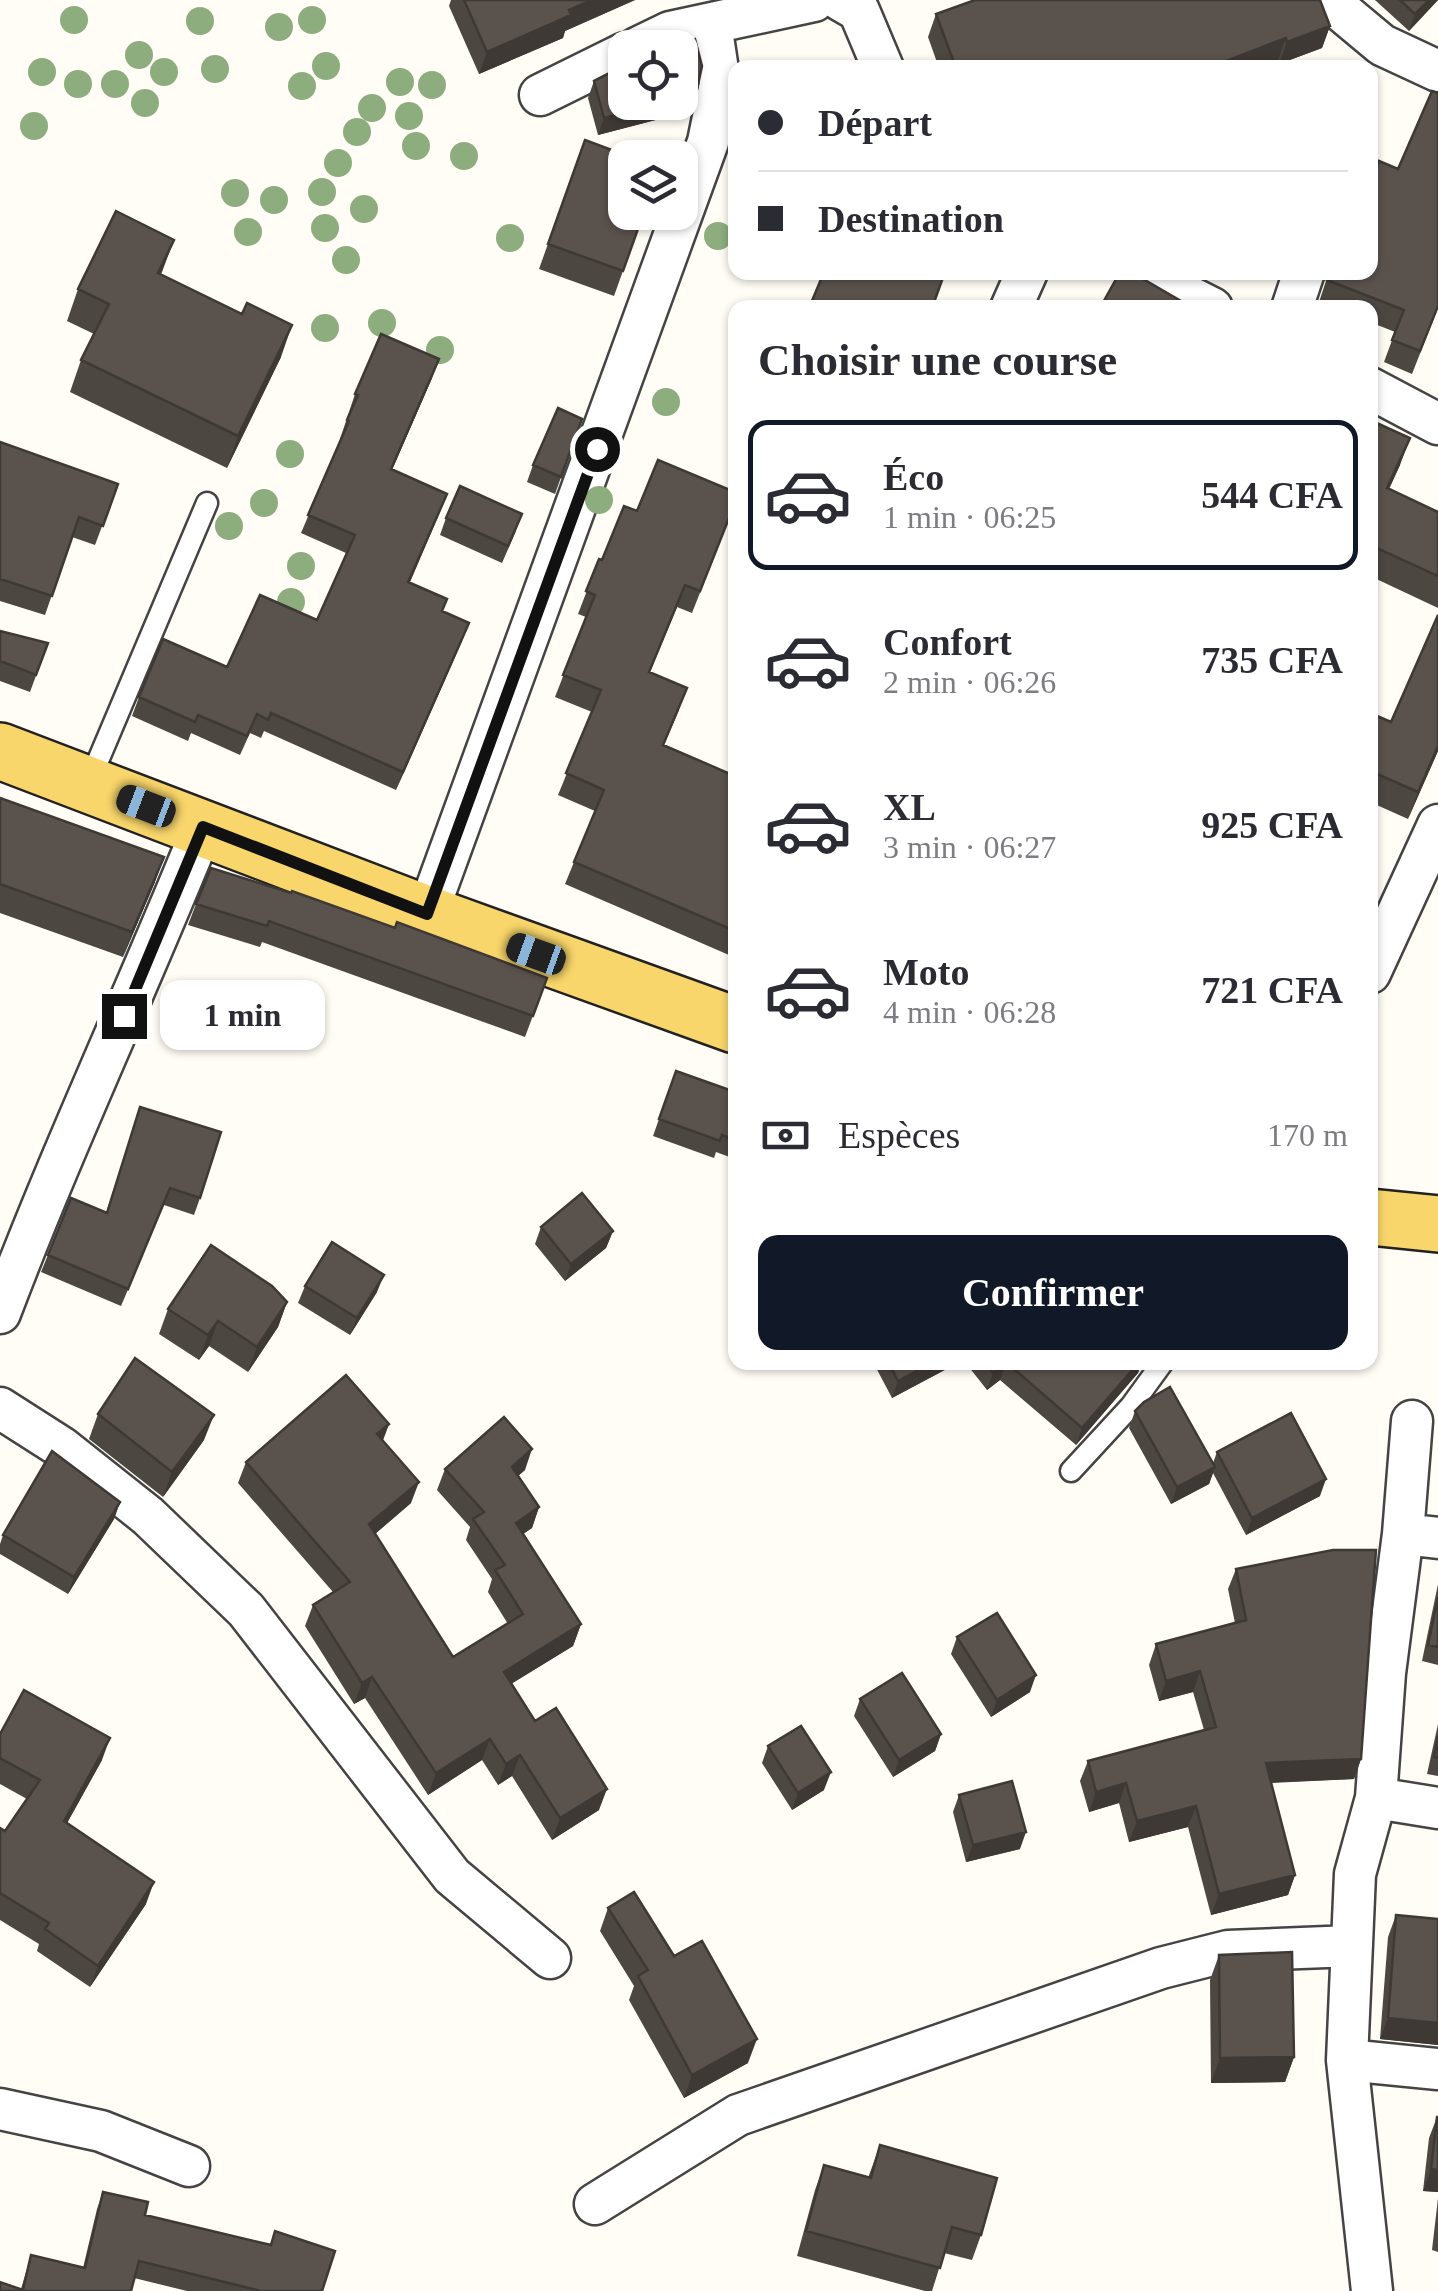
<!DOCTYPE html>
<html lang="fr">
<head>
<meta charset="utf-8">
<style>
  body { margin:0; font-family:Georgia,serif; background:#f2f2f3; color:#2b2b33; height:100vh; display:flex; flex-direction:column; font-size:38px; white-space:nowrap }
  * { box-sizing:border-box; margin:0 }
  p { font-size:32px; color:#7c7c81 }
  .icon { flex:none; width:55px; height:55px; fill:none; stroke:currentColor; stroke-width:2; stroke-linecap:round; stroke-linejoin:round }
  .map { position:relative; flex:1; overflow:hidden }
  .side { position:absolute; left:728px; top:300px; width:650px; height:1070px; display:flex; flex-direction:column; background:#fff; border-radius:20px; box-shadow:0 2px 8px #0004 }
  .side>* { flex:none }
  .hud { position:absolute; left:728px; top:60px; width:650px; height:220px; border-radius:20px; box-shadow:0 2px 8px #0004; display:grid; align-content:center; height:220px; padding:0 30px; background:#fff }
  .fabs { position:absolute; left:608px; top:30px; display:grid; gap:20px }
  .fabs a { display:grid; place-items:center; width:90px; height:90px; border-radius:20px; background:#fff; box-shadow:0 2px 8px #0004; font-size:50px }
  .end { position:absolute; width:45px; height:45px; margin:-22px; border:12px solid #111; background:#fff; box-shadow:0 0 0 5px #fff }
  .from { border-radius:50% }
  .bubble { position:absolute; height:70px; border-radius:20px; background:#fff; box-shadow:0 2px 8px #0004; font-size:32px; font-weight:700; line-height:70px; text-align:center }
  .car { position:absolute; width:30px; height:60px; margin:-30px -15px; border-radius:12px; box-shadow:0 0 8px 2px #0007; background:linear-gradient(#222 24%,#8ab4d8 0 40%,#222 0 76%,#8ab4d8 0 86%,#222 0) }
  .hud b { display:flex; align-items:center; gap:35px; height:95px; font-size:38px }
  .hud b+b { border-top:2px solid #e1e1e2 }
  .hud i { width:25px; height:25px; background:#2b2b33 }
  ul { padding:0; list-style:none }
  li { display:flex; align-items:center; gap:30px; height:150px; margin:0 20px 15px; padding:0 10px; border:5px solid transparent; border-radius:20px }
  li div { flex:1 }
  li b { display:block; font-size:38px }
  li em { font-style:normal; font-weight:700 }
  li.active { border-color:#111827 }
  li>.icon { width:90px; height:90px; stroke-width:1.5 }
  h2 { padding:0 30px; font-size:45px; line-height:120px }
  .pay { display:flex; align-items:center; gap:25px; height:110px; padding:0 30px; font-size:38px }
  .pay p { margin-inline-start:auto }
  .primary-button { display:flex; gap:20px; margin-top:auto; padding:20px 30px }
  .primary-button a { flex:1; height:115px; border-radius:20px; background:#111827; color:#fff; font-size:40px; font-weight:700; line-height:115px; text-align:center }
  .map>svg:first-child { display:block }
</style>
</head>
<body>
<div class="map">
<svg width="1438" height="2291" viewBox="0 0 1438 2291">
  <rect width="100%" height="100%" fill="#fffdf5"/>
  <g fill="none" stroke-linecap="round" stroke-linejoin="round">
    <defs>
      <path id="service" d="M89,782L207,503
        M1071,1471L1131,1406L1163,1362"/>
      <path id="minor" d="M840,0L859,11L883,68
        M1328,0L1382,45L1438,71
        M637,48L670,32L814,1
        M540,95L625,53
        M1141,272L1212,308
        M1011,308L1027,272
        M1292,308L1304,272
        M1370,388L1438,424
        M427,914L708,142L720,83L711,24
        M1370,973L1438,825
        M0,1313C62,1149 137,990 203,827
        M0,1408L61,1447L148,1516L246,1610L452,1876L550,1958
        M1403,1534L1438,1538
        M1376,1798L1438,1808
        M1347,2060L1438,2069
        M0,2109L101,2131L189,2166
        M595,2204L738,2115L1161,1968L1228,1951L1352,1946
        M1372,2291L1347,2060L1355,1874L1376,1798L1385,1673L1403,1534L1412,1421"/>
      <path id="primary" d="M0,751L427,914L735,1025
        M1370,1217L1438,1224"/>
    </defs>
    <use href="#service" stroke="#444" stroke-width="25"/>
    <use href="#minor" stroke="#444" stroke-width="45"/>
    <use href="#primary" stroke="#222" stroke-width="60"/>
    <use href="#service" stroke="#fff" stroke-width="20"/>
    <use href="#minor" stroke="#fff" stroke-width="40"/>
    <use href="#primary" stroke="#f9d66b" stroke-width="55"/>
  </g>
  <g fill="#8dad7f">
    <circle cx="74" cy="20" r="14"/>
    <circle cx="312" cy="20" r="14"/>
    <circle cx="200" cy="21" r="14"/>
    <circle cx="279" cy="27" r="14"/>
    <circle cx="139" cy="55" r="14"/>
    <circle cx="326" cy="66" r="14"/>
    <circle cx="215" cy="69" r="14"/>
    <circle cx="42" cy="72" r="14"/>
    <circle cx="164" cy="72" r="14"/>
    <circle cx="400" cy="82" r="14"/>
    <circle cx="78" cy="84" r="14"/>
    <circle cx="115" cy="84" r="14"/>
    <circle cx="432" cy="85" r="14"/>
    <circle cx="302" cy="86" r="14"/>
    <circle cx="145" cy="103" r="14"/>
    <circle cx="372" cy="108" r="14"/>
    <circle cx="409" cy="116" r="14"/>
    <circle cx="34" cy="126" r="14"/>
    <circle cx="357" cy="132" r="14"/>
    <circle cx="416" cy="146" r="14"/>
    <circle cx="464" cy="156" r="14"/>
    <circle cx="338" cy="163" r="14"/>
    <circle cx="322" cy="192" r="14"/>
    <circle cx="235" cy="193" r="14"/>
    <circle cx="274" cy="200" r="14"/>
    <circle cx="364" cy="209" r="14"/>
    <circle cx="325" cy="228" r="14"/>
    <circle cx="248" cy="232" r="14"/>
    <circle cx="718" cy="236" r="14"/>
    <circle cx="510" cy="238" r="14"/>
    <circle cx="346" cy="260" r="14"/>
    <circle cx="382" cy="323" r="14"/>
    <circle cx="325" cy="328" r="14"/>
    <circle cx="440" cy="350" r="14"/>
    <circle cx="666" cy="402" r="14"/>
    <circle cx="290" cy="454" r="14"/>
    <circle cx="599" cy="500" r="14"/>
    <circle cx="264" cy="503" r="14"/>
    <circle cx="229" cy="526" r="14"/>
    <circle cx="301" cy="566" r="14"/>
    <circle cx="291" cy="602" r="14"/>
  </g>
  <path fill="#4d4742" d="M451,0H635L565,31L563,38L479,74L449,6Z
    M1375,0H1438L1409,31Z
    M936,14L1330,26L1322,48L1279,64L1278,60L1258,68H939L928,37Z
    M594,81L696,94L690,111L598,135L588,98Z
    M585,140L644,212L614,296L539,269Z
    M1329,272L1438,308L1412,374L1384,362L1395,332L1370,322V308H1334L1319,302Z
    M161,275L281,357L227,468L70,392L81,360L94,334L67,321L78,289Z
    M432,378L392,470L447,494L409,583L442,611L462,641L396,790L264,731L261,738L250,733L240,755L191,733L188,741L132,716L139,697L227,667L317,620L346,553L301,533L341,439H340L355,394Z
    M582,419L555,494L527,482L533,465Z
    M1370,420L1400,465L1389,489L1438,512V608L1370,576Z
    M0,442L118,484L95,545L72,537L45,615L0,601Z
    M735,504L692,613L677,607L650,672L679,710L664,745L735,776V941L729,955L565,884L595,811L558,795L592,712L555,697L586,617L578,614L599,559L602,560L637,511Z
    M446,518L516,531L502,563L440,535Z
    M0,631L48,643L30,692L0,681Z
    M1370,713L1391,722L1438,751L1408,819L1370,802Z
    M0,798L155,882L123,957L0,913Z
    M196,904L395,928L547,978L525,1037L262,942L260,947L188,925Z
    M676,1071L735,1092V1159L716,1152L714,1158L653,1136Z
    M140,1107L200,1198L194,1215L164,1205L121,1306L41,1272L71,1198L106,1213Z
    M541,1227L613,1231L606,1248L565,1281L535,1244Z
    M305,1286L377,1292L350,1335L298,1303Z
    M287,1302L278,1327L248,1372L209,1346L199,1360L159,1334L168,1309Z
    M873,1362H955L954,1365L892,1398Z
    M965,1362H1142L1138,1373L1076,1445L1000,1380L987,1390Z
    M1135,1411L1213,1463L1217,1452L1320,1496L1246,1535L1213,1473L1209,1484L1171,1504L1129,1428Z
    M98,1414L204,1440L163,1497L89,1439Z
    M389,1424L383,1440L411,1503L375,1534L453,1657L508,1624L488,1592L492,1579L466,1540L470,1527L437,1490L445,1469L525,1470L518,1476L539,1507L532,1528L523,1534L581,1624L573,1646L511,1684L535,1721L599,1810L552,1840L512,1776L498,1785L482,1760L428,1795L365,1698L354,1704L305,1626L313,1605L333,1592L238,1483L246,1462Z
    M120,1502L114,1519L68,1594L0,1554V1544L3,1535Z
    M1236,1569L1361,1759L1354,1779L1271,1783L1295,1875L1288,1895L1211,1915L1188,1827L1129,1842L1119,1803L1089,1812L1080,1781L1088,1761L1204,1730L1193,1692L1159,1701L1149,1665L1156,1644L1235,1623L1228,1589Z
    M1438,1584V1665L1422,1661Z
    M957,1637L1030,1692L991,1717L951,1654Z
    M860,1699L941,1734L935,1751L893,1777L854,1716Z
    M1438,1724V1776L1427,1774Z
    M0,1734L102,1760L67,1823L146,1904L90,1987L37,1951L39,1944L0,1920V1828L5,1831L27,1799L0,1784Z
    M768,1746L824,1790L792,1810L762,1763Z
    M959,1795L1020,1849L966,1862L953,1812Z
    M608,1908L674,1956L748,2063L684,2098L629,2000L634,1986L600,1931Z
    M1396,1915L1438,1919V2045L1380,2039L1388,1937Z
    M1219,1955L1294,2057L1285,2082L1211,2083L1210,1980Z
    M1437,2117L1438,2192L1423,2191L1429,2138Z
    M880,2145L981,2235L972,2260L944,2253L932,2291H925L797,2256L815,2190L824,2165L868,2178Z
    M103,2192L145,2215L322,2291H187L134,2278L21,2289L31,2255L83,2268L97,2209Z
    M1438,2198V2252L1432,2250Z"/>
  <path fill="#3f3936" d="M592,0H635L565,31L563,38L479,74L487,52Z
    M1429,0H1438L1409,31L1415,14Z
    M1330,26L1322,48L1279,64L1287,42Z
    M1286,38L1278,60L1258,68H1216L1218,64Z
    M696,94L690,111L598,135L604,118L663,102H680V98Z
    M174,240L162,272L146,305L158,273Z
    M292,325L281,357L227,468L238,436Z
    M439,359L432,378L384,488L391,469Z
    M1410,438L1400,465L1377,515L1387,488Z
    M447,494L440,512L402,601L408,582Z
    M469,623L462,641L396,790L403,772Z
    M1438,746V751L1408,819L1418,792Z
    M164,857L155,882L123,957L132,932Z
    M613,1231L606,1248L565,1281L571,1264Z
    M384,1275L377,1292L350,1335L357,1318Z
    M287,1302L278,1327L248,1372L257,1347Z
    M218,1321L209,1346L199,1360L208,1335Z
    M933,1362H955L954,1365L892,1398L898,1381Z
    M1006,1362L1000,1380L987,1390L993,1373Z
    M1139,1362H1142L1138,1373L1076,1445L1082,1428Z
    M214,1415L204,1440L163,1497L172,1472Z
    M389,1424L381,1445L377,1434Z
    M532,1449L525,1470L504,1488L512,1467Z
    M1215,1467L1209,1484L1171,1504L1177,1487Z
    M1326,1479L1320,1496L1246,1535L1252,1518Z
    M419,1482L411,1503L361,1546L369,1524Z
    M120,1502L114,1519L68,1594L74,1577Z
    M539,1507L532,1528L508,1544L516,1523Z
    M581,1624L573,1646L496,1693L504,1672Z
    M1200,1671L1193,1692L1159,1701L1166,1681Z
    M1036,1675L1030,1692L991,1717L997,1700Z
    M372,1677L365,1698L354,1704L362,1683Z
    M941,1734L935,1751L893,1777L899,1760Z
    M110,1738L102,1760L56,1843L64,1821Z
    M490,1739L482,1760L428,1795L436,1773Z
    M520,1755L512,1776L498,1785L506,1764Z
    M1361,1759L1354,1779L1258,1783L1266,1763Z
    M831,1772L824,1790L792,1810L798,1793Z
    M1126,1783L1119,1803L1089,1812L1096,1792Z
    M607,1789L599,1810L552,1840L560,1818Z
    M1196,1806L1188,1827L1129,1842L1137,1821Z
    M1026,1832L1020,1849L966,1862L973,1845Z
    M1295,1875L1288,1895L1211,1915L1219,1894Z
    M154,1882L146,1904L90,1987L98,1966Z
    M1388,2018L1438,2023V2045L1380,2039Z
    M757,2039L748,2063L684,2098L692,2075Z
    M1294,2057L1285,2082L1211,2083L1220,2058Z
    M1431,2169L1438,2170V2192L1423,2191Z"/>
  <path fill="#5a524d" stroke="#3f3936" stroke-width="2.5" d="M464,0H592L569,10L571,15L487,52Z
    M975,0H1320L1330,26L1287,42L1286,38L1218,64L1219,68H956L936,14Z
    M1400,0H1429L1415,14Z
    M695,39L702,66L696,94L680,98V48H668Z
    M625,65V102H663L604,118L594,81Z
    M1432,91L1438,93V306L1420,351L1392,340L1404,310L1327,280L1330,272H1370V183L1379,161L1398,169Z
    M585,140L633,158H625V212H644L623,271L548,244Z
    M116,211L174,240L158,273L242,314L247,303L292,325L238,436L81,360L109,304L78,289Z
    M824,272H945L932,308H809Z
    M1120,272H1131L1193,308H1100Z
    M1070,302L1083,308H1067Z
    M381,334L439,359L391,469L447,494L408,582L447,599L442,611L469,623L403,772L271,713L268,720L257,714L247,736L198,715L195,722L139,697L163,639L227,667L260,595L317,620L355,535L308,515L349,421L347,420L358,395L355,394Z
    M558,408L582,419L561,477L533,465Z
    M1370,420L1410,438L1387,488L1438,512V576L1370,545Z
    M0,442L118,484L103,526L79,517L52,596L0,579Z
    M658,460L735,492V503L700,591L685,585L649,672L687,688L663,745L735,776V931L574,862L604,790L566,773L601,690L563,675L595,595L586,591L599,559L602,560L624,506L637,511Z
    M460,486L522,514L508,546L446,518Z
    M1438,615V746L1418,792L1370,771V713L1391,722Z
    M0,631L48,643L36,675L0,661Z
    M0,798L164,857L132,932L0,884Z
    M211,868L291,893L292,891L395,928L397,922L547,978L533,1016L269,921L267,926L196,904Z
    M676,1071L735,1092V1140L722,1135L720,1141L659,1119Z
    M140,1107L221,1132L200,1198L170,1188L128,1289L48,1255L71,1198L107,1213Z
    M582,1193L613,1231L571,1264L541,1227Z
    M332,1242L384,1275L357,1318L305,1286Z
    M211,1245L272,1286L287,1302L257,1347L218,1321L208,1335L168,1309Z
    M135,1358L214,1415L172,1472L98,1414Z
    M888,1362H933L898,1381Z
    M984,1362H1006L993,1373Z
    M1006,1362H1139L1082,1428Z
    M346,1375L389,1424L377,1434L419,1482L369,1524L453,1657L523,1614L495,1570L505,1565L473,1519L484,1512L445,1469L504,1417L532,1449L512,1467L539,1507L516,1523L581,1624L504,1672L535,1721L556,1708L607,1789L560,1818L520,1755L506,1764L490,1739L436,1773L372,1677L362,1683L313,1605L350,1582L246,1462Z
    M1170,1387L1215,1467L1177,1487L1135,1411L1144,1402Z
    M1291,1413L1326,1479L1252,1518L1217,1452Z
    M52,1451L120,1502L74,1577L3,1535Z
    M1333,1550H1376L1361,1759L1266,1763L1295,1875L1219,1894L1196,1806L1137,1821L1126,1783L1096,1792L1088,1761L1216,1727L1200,1671L1166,1681L1156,1644L1246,1620L1236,1569Z
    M1438,1597V1647L1428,1645Z
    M997,1613L1036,1675L997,1700L957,1637Z
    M902,1673L941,1734L899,1760L860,1699Z
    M24,1690L110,1738L64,1821L154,1882L98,1966L45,1929L49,1923L0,1893V1828L5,1831L40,1780L0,1758V1734Z
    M801,1726L831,1772L798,1793L768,1746Z
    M1438,1736V1758L1434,1757Z
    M1012,1781L1026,1832L973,1845L959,1795Z
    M634,1892L674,1956L702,1941L757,2039L692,2075L638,1976L648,1970L608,1908Z
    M1396,1915L1438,1919V2023L1388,2018Z
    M1292,1952L1294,2057L1220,2058L1219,1955Z
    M1437,2117H1438V2170L1431,2169Z
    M880,2145L997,2178L981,2235L952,2227L940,2268L806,2231L824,2165L871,2178Z
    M103,2192L148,2202L145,2215L271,2245L275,2231L335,2251L322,2291H256L257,2290L139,2261L131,2291H0V2282L23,2290L31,2255L85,2268Z"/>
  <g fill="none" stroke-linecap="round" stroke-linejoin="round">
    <path stroke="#111" stroke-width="12" d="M124,1016L203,827L427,914L597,449"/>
  </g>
</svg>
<div class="fabs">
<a><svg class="icon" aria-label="locate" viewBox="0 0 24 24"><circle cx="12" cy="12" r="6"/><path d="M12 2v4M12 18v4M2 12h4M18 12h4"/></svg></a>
<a><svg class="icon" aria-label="layers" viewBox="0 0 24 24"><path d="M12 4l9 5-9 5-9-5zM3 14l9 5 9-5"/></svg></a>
</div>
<i class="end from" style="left:597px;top:449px"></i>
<i class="end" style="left:124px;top:1016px"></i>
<div class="bubble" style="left:160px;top:980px;width:165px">1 min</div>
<i class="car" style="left:146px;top:806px;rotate:291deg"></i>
<i class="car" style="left:536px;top:954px;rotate:290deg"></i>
<div class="hud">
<b><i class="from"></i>Départ</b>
<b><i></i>Destination</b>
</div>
<section class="side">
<h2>Choisir une course</h2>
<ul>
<li class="active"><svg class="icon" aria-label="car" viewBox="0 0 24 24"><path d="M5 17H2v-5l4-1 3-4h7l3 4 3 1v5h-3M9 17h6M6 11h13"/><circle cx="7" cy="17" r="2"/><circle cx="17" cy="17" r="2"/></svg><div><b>Éco</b><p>1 min · 06:25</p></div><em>544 CFA</em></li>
<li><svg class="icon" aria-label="car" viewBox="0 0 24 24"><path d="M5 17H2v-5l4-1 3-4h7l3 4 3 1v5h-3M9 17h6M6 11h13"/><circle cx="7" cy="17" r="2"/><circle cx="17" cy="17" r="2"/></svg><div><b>Confort</b><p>2 min · 06:26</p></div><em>735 CFA</em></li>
<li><svg class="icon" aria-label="car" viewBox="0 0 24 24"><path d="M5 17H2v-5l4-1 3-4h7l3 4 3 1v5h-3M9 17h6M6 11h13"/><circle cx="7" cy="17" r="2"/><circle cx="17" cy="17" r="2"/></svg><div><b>XL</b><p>3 min · 06:27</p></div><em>925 CFA</em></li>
<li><svg class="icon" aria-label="car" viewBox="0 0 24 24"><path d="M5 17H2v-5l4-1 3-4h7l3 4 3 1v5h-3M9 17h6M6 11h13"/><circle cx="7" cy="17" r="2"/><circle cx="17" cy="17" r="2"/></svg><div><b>Moto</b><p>4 min · 06:28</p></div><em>721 CFA</em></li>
</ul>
<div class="pay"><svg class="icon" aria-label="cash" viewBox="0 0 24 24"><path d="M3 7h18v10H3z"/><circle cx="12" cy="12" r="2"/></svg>Espèces<p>170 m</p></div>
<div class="primary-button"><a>Confirmer</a></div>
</section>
</div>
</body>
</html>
